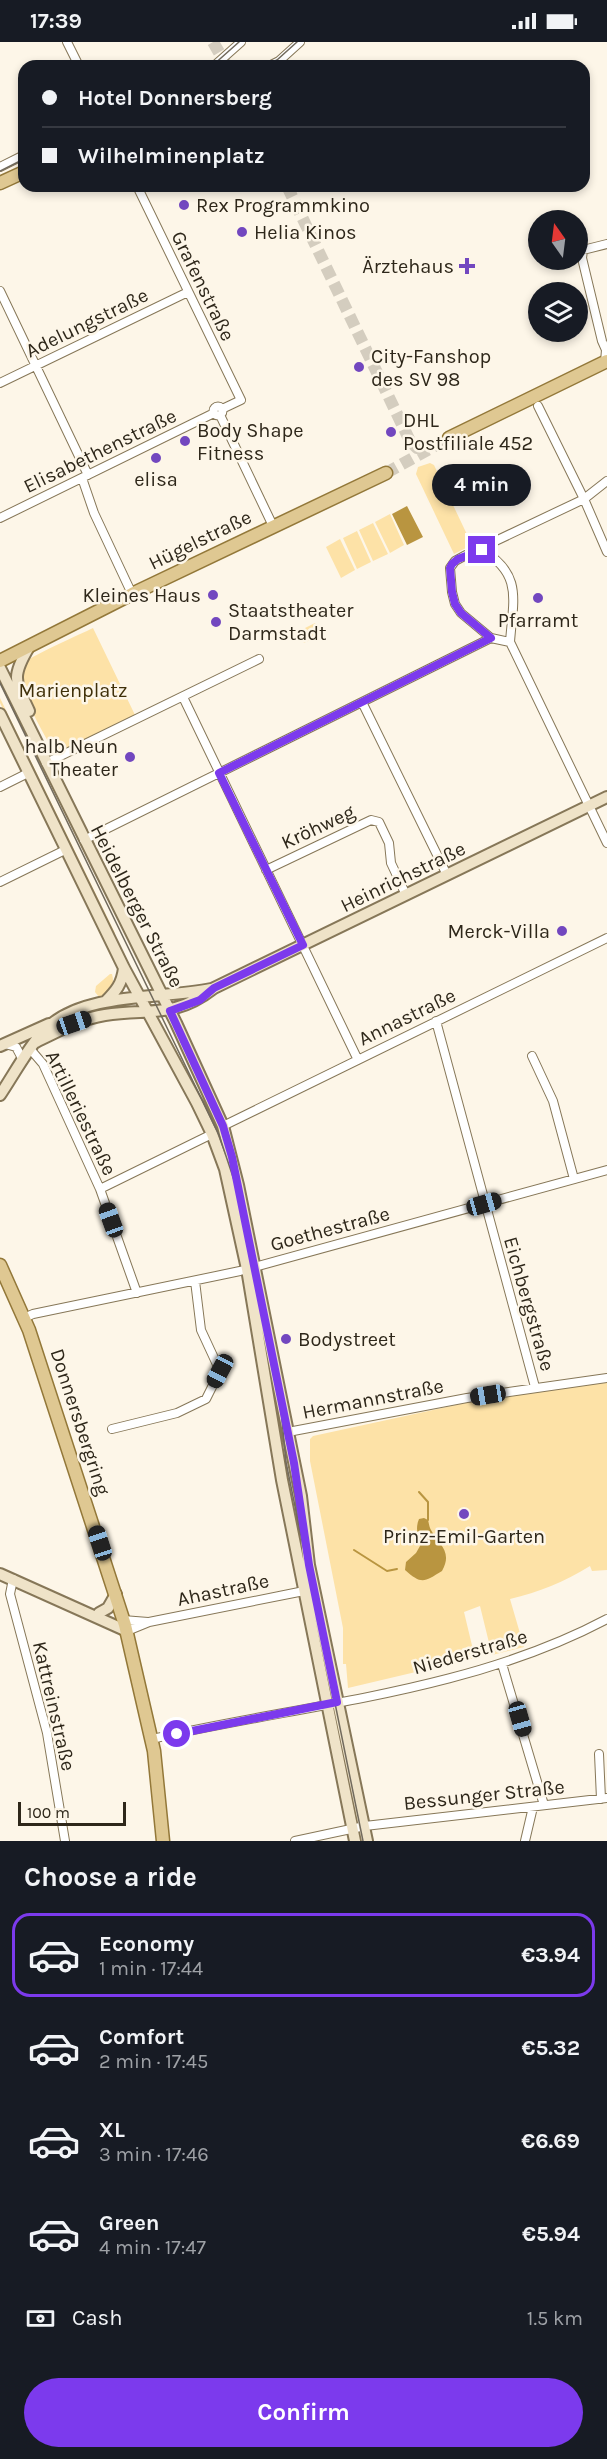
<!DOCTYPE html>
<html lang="en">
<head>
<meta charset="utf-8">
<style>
  body { margin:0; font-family:Karla,sans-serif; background:#242831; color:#f1f3f6; height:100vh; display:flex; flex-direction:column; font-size:22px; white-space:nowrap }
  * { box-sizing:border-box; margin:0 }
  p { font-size:20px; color:#9ea1a6 }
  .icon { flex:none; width:33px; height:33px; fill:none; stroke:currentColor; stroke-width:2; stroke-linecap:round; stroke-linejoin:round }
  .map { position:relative; height:1799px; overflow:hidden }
  .sheet { display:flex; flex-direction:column; background:#171b24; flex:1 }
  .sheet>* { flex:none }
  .banner { position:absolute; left:18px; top:18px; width:572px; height:132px; border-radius:18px; box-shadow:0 3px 9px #0003; display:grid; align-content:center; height:132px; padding:0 24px; background:#171b24 }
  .needle { width:39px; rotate:346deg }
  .buttons { position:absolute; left:528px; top:168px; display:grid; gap:12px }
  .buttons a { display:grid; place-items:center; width:60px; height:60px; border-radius:50%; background:#171b24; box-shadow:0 3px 9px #0003; font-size:30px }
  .scale { position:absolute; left:18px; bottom:15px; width:108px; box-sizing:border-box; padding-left:6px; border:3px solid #2e271a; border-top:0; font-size:16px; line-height:21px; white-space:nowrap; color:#2e271a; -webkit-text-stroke:4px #fdf6e8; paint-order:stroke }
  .end { position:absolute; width:27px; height:27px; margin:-14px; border:8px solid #7c3aed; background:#fff; box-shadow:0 0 0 3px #fff }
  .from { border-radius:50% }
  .bubble { position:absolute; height:42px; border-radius:21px; background:#171b24; box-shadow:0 3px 9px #0003; font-size:20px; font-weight:700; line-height:42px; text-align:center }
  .car { position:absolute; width:18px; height:36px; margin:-18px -9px; border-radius:8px; box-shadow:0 0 4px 2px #0007; background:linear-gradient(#222 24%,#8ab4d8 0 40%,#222 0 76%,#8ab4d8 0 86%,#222 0) }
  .banner b { display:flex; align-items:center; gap:21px; height:57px; font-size:22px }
  .banner b+b { border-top:2px solid #363941 }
  .banner i { width:15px; height:15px; background:#f1f3f6 }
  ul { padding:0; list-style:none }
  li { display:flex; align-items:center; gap:18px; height:84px; margin:0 12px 9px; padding:0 12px; border:3px solid transparent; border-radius:18px }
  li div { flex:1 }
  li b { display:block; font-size:22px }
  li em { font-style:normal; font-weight:700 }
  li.on { border-color:#7c3aed }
  li>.icon { width:54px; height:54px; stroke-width:1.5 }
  h2 { padding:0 24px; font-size:27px; line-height:72px }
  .pay { display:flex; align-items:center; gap:15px; height:66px; padding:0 24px; font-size:22px }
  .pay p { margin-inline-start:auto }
  .cta { display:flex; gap:12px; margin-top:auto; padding:12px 24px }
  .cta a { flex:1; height:69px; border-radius:36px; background:#7c3aed; color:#fff; font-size:24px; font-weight:700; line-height:69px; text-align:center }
  .status { display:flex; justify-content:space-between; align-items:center; height:42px; padding:0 30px; background:#171b24; direction:ltr }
  .status svg { height:16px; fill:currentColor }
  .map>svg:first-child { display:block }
</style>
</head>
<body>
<div class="status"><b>17:39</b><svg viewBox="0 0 49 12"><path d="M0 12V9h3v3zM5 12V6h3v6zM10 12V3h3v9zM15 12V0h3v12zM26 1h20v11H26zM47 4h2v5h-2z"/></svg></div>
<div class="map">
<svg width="607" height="1799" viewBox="0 0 607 1799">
  <rect width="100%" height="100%" fill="#fdf6e8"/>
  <path fill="#fde2a7" d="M430,421L434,423L472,503L454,512L416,432L418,425Z
    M390,472L404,503L390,511L375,480Z
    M373,481L388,512L373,519L359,488Z
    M357,489L371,520L357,527L343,496Z
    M340,497L355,528L341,536L326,505Z
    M315,581L319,587L314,589L315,592L320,590L321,593L304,601L299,589Z
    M93,586L135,673L55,712C45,692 9,639 27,619C33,613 81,592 93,586Z
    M0,656L115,891L113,892L0,661Z
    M110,932H112C115,943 111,947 104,955H99L95,950L96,944Z
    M607,1340V1528L592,1529L590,1524C564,1540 539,1550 510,1557L524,1605L492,1613L480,1564L464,1570L475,1616L348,1646L346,1622H343V1586L310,1419V1397L313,1394L479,1358Z"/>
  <path fill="#b99540" d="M407,464L423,495L407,503L392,472Z
    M424,1476L428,1478C429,1481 429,1485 431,1488C439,1503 453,1509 442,1529C424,1540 422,1543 405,1528L406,1520L416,1511L420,1504C418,1494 415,1486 419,1477Z"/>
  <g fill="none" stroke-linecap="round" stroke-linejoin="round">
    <path stroke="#b99540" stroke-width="2" d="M419,1450L428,1460V1478
      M354,1508L387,1529L397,1527"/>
    <path stroke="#d4cdbf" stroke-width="12" stroke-dasharray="12 6" stroke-linecap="butt" d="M213,0L227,24
      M287,144L410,399L417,406L428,407
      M386,431L449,396"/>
    <defs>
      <path id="street" d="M67,0L79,24
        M214,24L241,0
        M269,24L279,19L300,0
        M0,125L24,113
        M137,144L241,358L222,367
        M0,249L88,433
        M605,320L606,308L602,299L582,216L583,208L607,202
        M0,341L188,250
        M538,364L584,457L607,510
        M213.5 369a4.5 4.5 0 1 1 9 0a4.5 4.5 0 1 1-9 0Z
        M220,373L273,484
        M82,436L94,471L132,552
        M0,476L214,371
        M482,508C523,532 513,558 510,600
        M510,600L491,596L461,571L455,562L452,550L450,526L455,519L466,513L584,457L607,439
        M510,600L607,801
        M183,655L358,1018
        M362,660L447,833
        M46,721L259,617
        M0,745L28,731
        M84,798L491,596
        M266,828L371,778L379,780L389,801L391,821L406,853
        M0,840L65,808
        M436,979L535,1345
        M5,1002L16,1005L23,1018
        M31,1008L43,1022L100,1147L137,1251
        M532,1014L553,1059L574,1137
        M223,1084L607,896
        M100,1147L212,1092
        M24,1276L33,1272L240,1229L607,1128
        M112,1387L177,1371L206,1357L220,1329L201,1288L195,1239
        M288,1390L467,1356L607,1336
        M13,1537L10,1552L47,1691L65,1799
        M123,1578L148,1580
        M127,1589L149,1580L309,1548
        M502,1622L544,1763
        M152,1697C303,1662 468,1651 607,1577
        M599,1712L601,1757
        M295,1799L365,1784L607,1756
        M525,1799L533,1765"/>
      <path id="secondary" d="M0,626L176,981L223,1084L238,1143L280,1351L301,1454L309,1523L367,1799
        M29,669C15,639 11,635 29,605
        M0,672L124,926L197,1061L212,1092L225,1127L247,1227L282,1438L355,1799
        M105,960C116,949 122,942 124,926
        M36,1000C58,989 80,977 105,973C150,966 174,977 214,946L607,755
        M0,1004L49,982
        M0,1053C13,1034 31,1000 48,985C86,950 161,957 211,947
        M0,1532L127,1589
        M99,1571L108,1566L116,1552"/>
      <path id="primary" d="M0,141L24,130
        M449,396L607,319
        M0,619L132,552L386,431
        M0,1223L29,1288L125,1583L154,1709L163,1799"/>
    </defs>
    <use href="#street" stroke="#867758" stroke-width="10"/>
    <use href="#secondary" stroke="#867758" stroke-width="14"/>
    <use href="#primary" stroke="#937839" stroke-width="15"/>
    <use href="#street" stroke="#fff" stroke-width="8"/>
    <use href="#secondary" stroke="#efe3c8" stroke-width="10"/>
    <use href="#primary" stroke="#dfc892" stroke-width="12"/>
    <path stroke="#716a5d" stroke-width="1.5" d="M212,24L239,0
      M264,24L277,18L297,0
      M0,129L24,117
      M0,641L203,1060L219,1093L236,1144L281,1368L286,1420L363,1799"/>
  </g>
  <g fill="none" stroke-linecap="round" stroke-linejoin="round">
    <path stroke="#7c3aed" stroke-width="8" d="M177,1692L337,1660L309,1523L294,1421L232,1115L223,1084L170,969L200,958L214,946L303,903L219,731L491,596L461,571L455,562L452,550L450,526L452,522L458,517L482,508"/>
  </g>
  <g fill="#7247bf" stroke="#fdf6e8" stroke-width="2">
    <circle cx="184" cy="163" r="6"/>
    <circle cx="242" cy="190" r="6"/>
    <path d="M464 215h6v6h6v6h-6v6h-6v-6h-6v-6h6z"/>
    <circle cx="359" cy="325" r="6"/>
    <circle cx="391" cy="390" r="6"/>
    <circle cx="185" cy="399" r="6"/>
    <circle cx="156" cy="416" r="6"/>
    <circle cx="213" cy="553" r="6"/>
    <circle cx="538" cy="556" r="6"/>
    <circle cx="216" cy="580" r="6"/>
    <circle cx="130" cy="715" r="6"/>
    <circle cx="562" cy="889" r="6"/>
    <circle cx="286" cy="1297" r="6"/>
    <circle cx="464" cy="1472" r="6"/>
  </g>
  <g text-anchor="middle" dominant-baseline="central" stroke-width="5" stroke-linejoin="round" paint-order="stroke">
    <g font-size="20" fill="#2e271a" stroke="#fdf6e8" text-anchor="start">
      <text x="196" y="163">Rex Programmkino</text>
      <text x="254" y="190">Helia Kinos</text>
      <text x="454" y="224" text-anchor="end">Ärztehaus</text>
      <text x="371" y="314">City-Fanshop<tspan x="371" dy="23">des SV 98</tspan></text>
      <text x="403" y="378">DHL<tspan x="403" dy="23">Postfiliale 452</tspan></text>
      <text x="197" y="388">Body Shape<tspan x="197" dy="23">Fitness</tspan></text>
      <text x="156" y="437" text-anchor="middle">elisa</text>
      <text x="201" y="553" text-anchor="end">Kleines Haus</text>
      <text x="228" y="568">Staatstheater<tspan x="228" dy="23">Darmstadt</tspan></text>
      <text x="538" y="578" text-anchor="middle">Pfarramt</text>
      <text x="118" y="704" text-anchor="end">halb Neun<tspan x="118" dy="23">Theater</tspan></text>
      <text x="550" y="889" text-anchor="end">Merck-Villa</text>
      <text x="298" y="1297">Bodystreet</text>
      <text x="464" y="1494" text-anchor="middle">Prinz-Emil-Garten</text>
    </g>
    <g font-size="20" fill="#2e271a" stroke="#fdf6e8">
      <text transform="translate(203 244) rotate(64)">Grafenstraße</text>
      <text transform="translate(87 281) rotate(-26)">Adelungstraße</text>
      <text transform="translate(100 409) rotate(-26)">Elisabethenstraße</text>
      <text transform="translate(200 498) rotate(-26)">Hügelstraße</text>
      <text transform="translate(318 785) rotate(-25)">Kröhweg</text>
      <text transform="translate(403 835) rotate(-26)">Heinrichstraße</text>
      <text transform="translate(137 864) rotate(63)">Heidelberger Straße</text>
      <text transform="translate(407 975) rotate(-26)">Annastraße</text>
      <text transform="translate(81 1071) rotate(64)">Artilleriestraße</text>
      <text transform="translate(330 1187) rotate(-15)">Goethestraße</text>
      <text transform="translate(529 1262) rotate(74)">Eichbergstraße</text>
      <text transform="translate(373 1357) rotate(-11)">Hermannstraße</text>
      <text transform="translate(80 1380) rotate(72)">Donnersbergring</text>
      <text transform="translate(223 1548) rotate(-12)">Ahastraße</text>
      <text transform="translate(470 1610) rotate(-16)">Niederstraße</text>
      <text transform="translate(54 1664) rotate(77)">Kattreinstraße</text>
      <text transform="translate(484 1753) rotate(-6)">Bessunger Straße</text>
    </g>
    <g font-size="20" fill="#3f300a" stroke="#fdf6e8">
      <text x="73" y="648">Marienplatz</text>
    </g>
  </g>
</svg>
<div class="buttons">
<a><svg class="needle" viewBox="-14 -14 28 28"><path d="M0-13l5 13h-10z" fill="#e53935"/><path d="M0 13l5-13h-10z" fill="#9ea1a6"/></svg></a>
<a><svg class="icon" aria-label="layers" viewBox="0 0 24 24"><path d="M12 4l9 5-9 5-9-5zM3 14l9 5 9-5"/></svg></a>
</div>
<div class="scale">100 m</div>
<i class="end from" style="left:177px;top:1692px"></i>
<i class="end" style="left:482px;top:508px"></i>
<div class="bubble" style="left:432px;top:422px;width:99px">4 min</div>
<i class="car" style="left:74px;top:981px;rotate:71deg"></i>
<i class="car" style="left:484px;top:1162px;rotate:74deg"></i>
<i class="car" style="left:111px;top:1178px;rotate:340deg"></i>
<i class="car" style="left:220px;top:1329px;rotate:208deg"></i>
<i class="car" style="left:488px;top:1353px;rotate:261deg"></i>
<i class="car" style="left:100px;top:1501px;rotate:342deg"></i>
<i class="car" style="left:520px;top:1677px;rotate:164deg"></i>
<div class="banner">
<b><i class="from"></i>Hotel Donnersberg</b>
<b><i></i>Wilhelminenplatz</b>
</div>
</div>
<section class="sheet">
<h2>Choose a ride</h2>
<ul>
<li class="on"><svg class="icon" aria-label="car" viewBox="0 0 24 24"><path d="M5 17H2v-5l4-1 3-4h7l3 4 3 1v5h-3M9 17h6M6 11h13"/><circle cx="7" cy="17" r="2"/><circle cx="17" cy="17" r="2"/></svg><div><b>Economy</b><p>1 min · 17:44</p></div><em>€3.94</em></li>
<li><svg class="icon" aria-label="car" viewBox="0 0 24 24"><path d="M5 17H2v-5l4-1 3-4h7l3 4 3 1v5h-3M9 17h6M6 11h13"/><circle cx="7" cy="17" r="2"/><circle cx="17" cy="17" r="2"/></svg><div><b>Comfort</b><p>2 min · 17:45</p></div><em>€5.32</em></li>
<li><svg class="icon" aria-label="car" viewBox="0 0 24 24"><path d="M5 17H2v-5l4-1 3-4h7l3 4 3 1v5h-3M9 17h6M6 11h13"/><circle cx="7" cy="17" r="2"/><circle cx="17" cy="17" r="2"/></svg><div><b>XL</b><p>3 min · 17:46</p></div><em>€6.69</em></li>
<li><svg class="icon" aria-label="car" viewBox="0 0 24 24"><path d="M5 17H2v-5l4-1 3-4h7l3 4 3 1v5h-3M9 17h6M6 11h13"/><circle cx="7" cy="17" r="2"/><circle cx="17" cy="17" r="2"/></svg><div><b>Green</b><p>4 min · 17:47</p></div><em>€5.94</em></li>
</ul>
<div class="pay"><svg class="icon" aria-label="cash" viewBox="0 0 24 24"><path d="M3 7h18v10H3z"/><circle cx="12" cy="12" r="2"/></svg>Cash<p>1.5 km</p></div>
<div class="cta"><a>Confirm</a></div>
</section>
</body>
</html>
